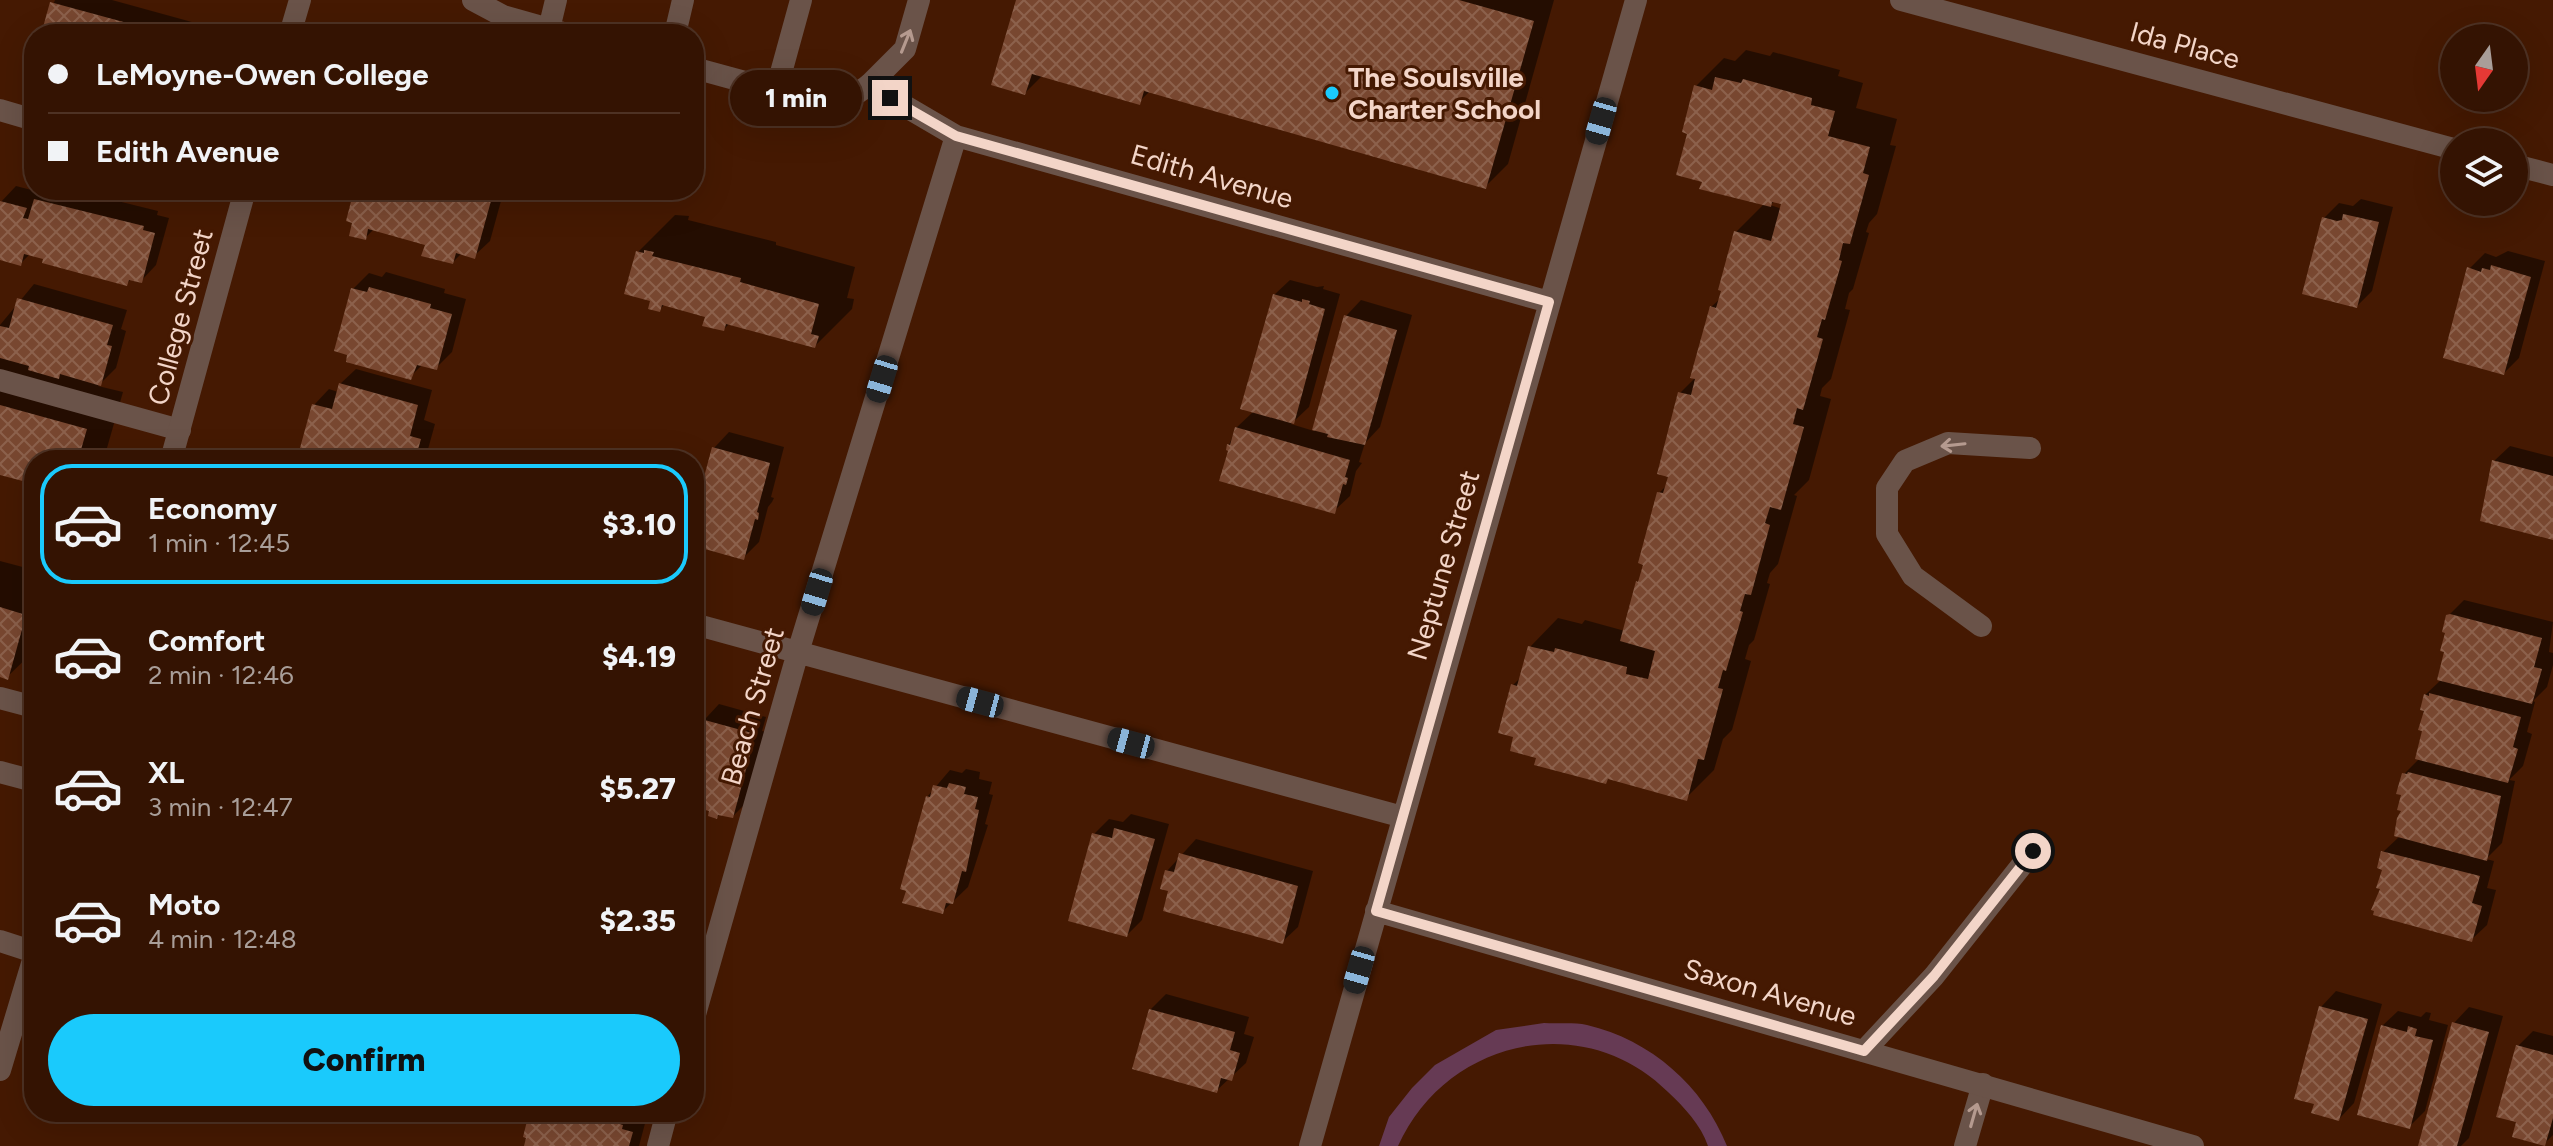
<!DOCTYPE html>
<html lang="en">
<head>
<meta charset="utf-8">
<style>
  body { margin:0; font-family:Figtree,sans-serif; background:#3c1c0c; color:#f1f3f6; height:100vh; display:flex; flex-direction:column; font-size:30px; white-space:nowrap }
  * { box-sizing:border-box; margin:0 }
  p { font-size:26px; color:#a99e99 }
  .icon { flex:none; width:44px; height:44px; fill:none; stroke:currentColor; stroke-width:2; stroke-linecap:round; stroke-linejoin:round }
  .map { position:relative; flex:1; overflow:hidden }
  .drawer { position:absolute; left:24px; top:450px; width:680px; height:672px; display:flex; flex-direction:column; background:#341302; border-radius:32px; box-shadow:0 8px 32px #0002,0 0 0 2px #4e3224 }
  .drawer>* { flex:none }
  .banner { position:absolute; left:24px; top:24px; width:680px; height:176px; border-radius:32px; box-shadow:0 8px 32px #0002,0 0 0 2px #4e3224; display:grid; align-content:center; height:176px; padding:0 24px; background:#341302 }
  .needle { width:52px; rotate:194deg }
  .buttons { position:absolute; left:2440px; top:24px; display:grid; gap:16px }
  .buttons a { display:grid; place-items:center; width:88px; height:88px; border-radius:50%; background:#341302; box-shadow:0 8px 32px #0002,0 0 0 2px #4e3224; font-size:40px }
  .end { position:absolute; width:36px; height:36px; margin:-18px; border:10px solid #f3d5c8; background:#111; box-shadow:0 0 0 4px #111 }
  .from { border-radius:50% }
  .bubble { position:absolute; height:56px; border-radius:28px; background:#341302; box-shadow:0 8px 32px #0002,0 0 0 2px #4e3224; font-size:26px; font-weight:800; line-height:56px; text-align:center }
  .car { position:absolute; width:24px; height:48px; margin:-24px -12px; border-radius:10px; box-shadow:0 0 6px 2px #0007; background:linear-gradient(#222 24%,#8ab4d8 0 40%,#222 0 76%,#8ab4d8 0 86%,#222 0) }
  .banner b { display:flex; align-items:center; gap:28px; height:76px; font-size:30px }
  .banner b+b { border-top:2px solid #4e3224 }
  .banner i { width:20px; height:20px; background:#f1f3f6 }
  ul { padding:14px 0 0; list-style:none }
  li { display:flex; align-items:center; gap:24px; height:120px; margin:0 16px 12px; padding:0 8px; border:4px solid transparent; border-radius:32px }
  li div { flex:1 }
  li b { display:block; font-size:30px }
  li em { font-style:normal; font-weight:800 }
  li.on { border-color:#1acafc }
  li>.icon { width:72px; height:72px; stroke-width:1.5 }
  .primary-button { display:flex; gap:16px; margin-top:auto; padding:16px 24px }
  .primary-button a { flex:1; height:92px; border-radius:48px; background:#1acafc; color:#111; font-size:32px; font-weight:800; line-height:92px; text-align:center }
  .map>svg:first-child { display:block }
</style>
</head>
<body>
<div class="map">
<svg width="2553" height="1146" viewBox="0 0 2553 1146">
  <defs>
    <pattern id="building-cross-hatch" width="8" height="8" patternUnits="userSpaceOnUse" patternTransform="scale(2)"><rect width="8" height="8" fill="#784730"/><path d="M0 0l8 8M0 8l8-8" fill="none" stroke="#8c614c"/></pattern>
  </defs>
  <rect width="100%" height="100%" fill="#451902"/>
  <path fill="#663a54" d="M1544,1023C1558,1024 1574,1022 1587,1025C1651,1040 1703,1086 1727,1146H1708C1701,1125 1684,1107 1668,1092C1584,1008 1446,1039 1398,1146H1379L1389,1117L1412,1088L1435,1065L1496,1030Z"/>
  <path fill="#0007" fill-rule="evenodd" d="M55,0H112L210,27L208,34H36L47,21Z
    M1018,0H1554L1508,164L1485,187L1150,91L1139,102L1043,75L1025,93Z
    M1746,50L1770,56L1773,52L1840,70L1838,76L1863,83L1856,108L1897,119L1890,145L1896,146L1877,214L1869,223L1866,232L1869,233L1853,289L1849,293L1845,309L1850,310L1831,379L1822,388L1820,396L1831,399L1809,480L1794,495L1797,496L1778,564L1770,573L1767,583L1770,584L1754,640L1749,645L1745,659L1751,661L1732,730L1723,739L1714,770L1686,798L1610,777L1606,782L1538,756L1513,685L1522,676L1530,647L1558,618L1582,624L1585,620L1625,631L1641,579L1659,493L1668,484L1680,393L1696,377L1711,307L1722,297L1736,232L1765,203L1704,180L1690,133L1696,86L1724,58L1735,61ZM1775,201L1784,203L1782,209L1770,205Z
    M16,186L43,193L46,190H73L158,211L157,215L169,218L156,265L141,281L132,278L127,284L30,254L20,264L0,258V203Z
    M356,190H504L490,241L474,256L462,253L453,262L427,243L374,229L365,238L355,221L348,220Z
    M2361,199L2393,207L2372,291L2357,306L2324,218L2339,203L2353,206Z
    M675,215L689,216L688,220L776,242V245L855,267L847,298L854,299L852,309L815,346L730,323L724,329L707,316L665,304L659,310L653,300L638,252Z
    M2508,251L2545,261L2519,358L2504,373L2469,269L2485,253L2496,257Z
    M386,272L445,289L444,293L466,299L452,352L436,368L423,364L410,377L353,289L369,273L382,277Z
    M1290,280L1317,287L1324,286L1323,289L1340,294L1309,407L1291,424L1314,431L1346,316L1361,300L1412,315L1380,427L1365,443L1359,462L1362,463L1356,471L1350,496L1334,511L1231,449L1229,445L1236,428L1254,411L1274,295Z
    M34,284L127,310L121,329L126,331L116,368L98,386L123,392L105,455L100,460H34V482L0,473V325Z
    M356,369L432,390L424,420L435,424L425,460H350L314,405L329,389L338,392L340,384Z
    M729,432L784,447L771,497L774,498L772,502L768,507L759,542L744,557L694,544L698,495L702,491L714,448Z
    M2510,446L2553,457V538L2494,461Z
    M0,561L34,570V651L7,677L0,675Z
    M2464,600L2553,622L2549,652L2553,653V665L2547,687L2533,701L2535,702L2527,732L2532,734L2523,766L2509,780L2515,781L2502,843L2486,859L2494,861L2487,888L2496,890L2487,925L2471,940L2383,888V852L2400,836L2404,809V774L2420,758L2425,695L2442,679L2447,651L2448,616Z
    M719,704L766,717L762,731L766,732L748,801L733,816L721,813L717,817L711,810L694,805V731Z
    M966,769L980,772L979,779L992,782L989,794L993,795L985,824L988,825L968,887L942,912L927,797L950,770L962,773Z
    M1131,814L1169,824L1142,920L1127,935L1094,834L1109,819L1123,822Z
    M1196,839L1313,871L1298,927L1282,942L1167,871Z
    M2336,991L2382,1004L2354,1103L2339,1119L2321,1007Z
    M1166,994L1249,1017L1244,1034L1254,1037L1246,1063L1216,1091L1150,1010Z
    M2469,1007L2503,1016L2469,1138L2461,1146H2426L2454,1023Z
    M2398,1011L2421,1017L2426,1012L2431,1013L2429,1020L2448,1025L2425,1111L2409,1127L2382,1026Z
    M2533,1031L2553,1036V1135L2545,1143L2518,1121V1046Z
    M534,1112H643L640,1115L647,1116L639,1146H526Z"/>
  <path fill="url(#building-cross-hatch)" d="M1016,0H1459L1534,21L1486,189L1144,91L1140,105L1032,74L1025,95L991,85Z
    M50,2L164,33V34H34L36,29L42,31Z
    M1715,77L1741,83L1743,79L1812,98L1811,105L1835,111L1828,136L1870,147L1863,173L1869,175L1850,244L1843,243L1839,260L1842,261L1825,320L1822,319L1817,337L1823,339L1803,410L1797,408L1793,424L1804,427L1781,510L1770,507L1765,523L1770,525L1751,595L1745,594L1740,611L1743,612L1726,671L1723,670L1718,688L1723,689L1704,760L1698,759L1687,801L1608,779L1606,784L1534,765L1536,758L1510,751L1513,737L1498,733L1511,684L1517,686L1528,646L1554,652L1555,648L1627,667L1626,674L1648,679L1655,651L1620,641L1636,581L1638,582L1643,565L1638,563L1657,492L1663,493L1668,477L1657,474L1678,392L1691,395L1695,379L1690,378L1710,306L1716,308L1721,291L1718,290L1734,231L1771,241L1781,204L1772,202L1771,207L1699,189L1702,182L1676,175L1687,134L1682,132L1694,85L1712,90Z
    M354,190L373,192L494,190L475,259L456,253L453,264L421,256L425,245L368,229L366,240L349,236L352,223L346,221Z
    M34,199L144,226L143,230L155,233L142,283L129,280L127,286L42,263L43,259L24,254L21,266L0,260V201L27,208L23,218L28,219Z
    M2343,214L2379,222L2357,308L2302,294L2322,217L2337,221L2342,220Z
    M644,250L654,252L652,256L741,278L740,282L819,304L811,334L819,336L815,348L726,324L724,331L702,326L705,317L662,305L660,312L648,309L650,301L624,294L636,251L644,253Z
    M2491,265L2531,277L2504,375L2443,358L2467,267L2481,272L2482,268L2490,270Z
    M369,287L431,304L430,308L452,314L437,370L417,365L411,380L346,362L347,355L334,351L351,288L367,292Z
    M1273,294L1302,302V299L1310,301L1309,304L1325,309L1294,424L1240,409Z
    M17,298L113,325L107,345L112,346L101,386L60,374L59,379L28,370L29,366L0,358V326L9,328Z
    M1344,315L1397,330L1365,445L1327,437L1328,434L1312,430Z
    M339,383L418,405L410,436L421,439L415,460H343L300,448L312,404L332,409Z
    M0,405L87,429L78,460H34V484L0,475Z
    M1235,427L1350,460L1345,477L1348,478L1346,485L1343,484L1335,514L1219,481L1228,451L1226,450L1227,444L1230,445Z
    M712,447L770,463L757,512L759,513L758,520L755,519L744,560L694,546L696,503L694,502L696,494L699,496Z
    M2492,460L2553,476V540L2480,521Z
    M0,607L26,615L8,680L0,677Z
    M2450,614L2542,638L2534,667L2542,669L2532,704L2437,680L2444,652L2440,651L2445,633L2442,632L2446,615Z
    M2429,693L2521,717L2513,747L2518,749L2508,783L2415,759L2422,731L2418,730L2424,711L2420,710L2424,694L2429,696Z
    M701,719L752,733L748,746L752,747L733,818L718,815L717,819L708,816L709,811L694,807V731L698,732Z
    M2408,772L2501,796L2487,861L2394,836L2397,818L2401,811L2397,810L2401,795L2396,794L2402,773L2407,774Z
    M949,783L966,787L964,794L978,797L975,809L979,810L966,872L962,871L953,904L946,903L943,914L902,903L906,891L900,889L926,796L930,797L933,785L947,788Z
    M1114,828L1155,839L1127,937L1068,921L1092,833L1112,838Z
    M2381,851L2480,876L2472,903L2482,906L2472,942L2373,915L2374,911L2371,910L2380,889L2376,888L2382,870L2377,868Z
    M1179,853L1298,886L1283,944L1163,911L1168,891L1160,889L1165,870L1174,872Z
    M2319,1006L2368,1019L2339,1121L2311,1113L2314,1104L2294,1099Z
    M1149,1009L1235,1032L1230,1050L1240,1053L1232,1081L1221,1078L1217,1093L1132,1069Z
    M2452,1022L2489,1032L2457,1146H2418Z
    M2381,1025L2407,1032L2408,1026L2417,1029L2415,1036L2433,1040L2410,1129L2357,1115Z
    M2516,1045L2553,1055V1118L2545,1146L2512,1137L2516,1122L2496,1117Z
    M534,1112H574L623,1125L622,1129L633,1132L629,1146H524L526,1138L523,1137L529,1113L533,1114Z
    M639,1112L636,1121L596,1113L597,1112Z"/>
  <g fill="none" stroke-linecap="round" stroke-linejoin="round">
    <path stroke="#6a5349" stroke-width="22" d="M473,0L503,16L567,34
      M549,29L556,0
      M675,34L683,0
      M694,68L837,107L869,85L905,49L919,0
      M776,91L801,0
      M0,380L180,430
      M1981,626L1913,576L1887,534V488L1905,461L1948,443L2030,448
      M0,698L34,707
      M0,772L34,781
      M0,941L34,952
      M1864,1051L1934,976L2033,851
      M1965,1146L1983,1084"/>
    <path stroke="#6a5349" stroke-width="22" d="M1901,0L2454,149
      M290,34L300,0
      M869,85L956,136L1549,302
      M0,110L34,120
      M2514,165L2553,175
      M171,460L245,190
      M694,624L1403,817
      M1376,911L2193,1146
      M694,1018L798,652L956,136
      M0,1070L34,957
      M658,1146L667,1112
      M1310,1146L1636,0"/>
  </g>
  <defs><path id="oneway-shaft" d="M-6 0H5M1.5-3L5.5 0L1.5 3" fill="none" stroke-width="1.6" stroke-linecap="round" stroke-linejoin="round" transform="scale(2)"/></defs>
  <g stroke="#b59a8f">
    <use href="#oneway-shaft" transform="translate(906 41) rotate(-68)"/>
    <use href="#oneway-shaft" transform="translate(1953 445) rotate(174)"/>
    <use href="#oneway-shaft" transform="translate(1974 1115) rotate(-74)"/>
  </g>
  <g fill="none" stroke-linecap="round" stroke-linejoin="round">
    <path stroke="#f3d5c8" stroke-width="10" d="M890,98L956,136L1549,302L1376,911L1864,1051L1934,976L2033,851"/>
  </g>
  <circle fill="#1acafc" stroke="#451902" stroke-width="3" cx="1332" cy="93" r="8"/>
  <g text-anchor="middle" dominant-baseline="central" stroke-width="6" stroke-linejoin="round" paint-order="stroke">
    <g font-size="28" fill="#f3d5c8" stroke="#451902">
      <text transform="translate(2185 45) rotate(15)">Ida Place</text>
      <text transform="translate(1212 176) rotate(16)">Edith Avenue</text>
      <text transform="translate(180 317) rotate(-75)">College Street</text>
      <text transform="translate(1443 565) rotate(-74)">Neptune Street</text>
      <text transform="translate(752 706) rotate(-74)">Beach Street</text>
      <text transform="translate(1770 992) rotate(16)">Saxon Avenue</text>
    </g>
    <g font-size="28" font-weight="bold" fill="#f3d5c8" stroke="#451902" text-anchor="start">
      <text x="1348" y="77">The Soulsville<tspan x="1348" dy="32">Charter School</tspan></text>
    </g>
  </g>
</svg>
<div class="buttons">
<a><svg class="needle" viewBox="-14 -14 28 28"><path d="M0-13l5 13h-10z" fill="#e53935"/><path d="M0 13l5-13h-10z" fill="#a99e99"/></svg></a>
<a><svg class="icon" aria-label="layers" viewBox="0 0 24 24"><path d="M12 4l9 5-9 5-9-5zM3 14l9 5 9-5"/></svg></a>
</div>
<i class="end from" style="left:2033px;top:851px"></i>
<i class="end" style="left:890px;top:98px"></i>
<div class="bubble" style="left:730px;top:70px;width:132px">1 min</div>
<i class="car" style="left:1601px;top:121px;rotate:196deg"></i>
<i class="car" style="left:882px;top:379px;rotate:197deg"></i>
<i class="car" style="left:817px;top:592px;rotate:197deg"></i>
<i class="car" style="left:980px;top:702px;rotate:285deg"></i>
<i class="car" style="left:1131px;top:743px;rotate:285deg"></i>
<i class="car" style="left:1359px;top:970px;rotate:196deg"></i>
<div class="banner">
<b><i class="from"></i>LeMoyne-Owen College</b>
<b><i></i>Edith Avenue</b>
</div>
<section class="drawer">
<ul>
<li class="on"><svg class="icon" aria-label="car" viewBox="0 0 24 24"><path d="M5 17H2v-5l4-1 3-4h7l3 4 3 1v5h-3M9 17h6M6 11h13"/><circle cx="7" cy="17" r="2"/><circle cx="17" cy="17" r="2"/></svg><div><b>Economy</b><p>1 min · 12:45</p></div><em>$3.10</em></li>
<li><svg class="icon" aria-label="car" viewBox="0 0 24 24"><path d="M5 17H2v-5l4-1 3-4h7l3 4 3 1v5h-3M9 17h6M6 11h13"/><circle cx="7" cy="17" r="2"/><circle cx="17" cy="17" r="2"/></svg><div><b>Comfort</b><p>2 min · 12:46</p></div><em>$4.19</em></li>
<li><svg class="icon" aria-label="car" viewBox="0 0 24 24"><path d="M5 17H2v-5l4-1 3-4h7l3 4 3 1v5h-3M9 17h6M6 11h13"/><circle cx="7" cy="17" r="2"/><circle cx="17" cy="17" r="2"/></svg><div><b>XL</b><p>3 min · 12:47</p></div><em>$5.27</em></li>
<li><svg class="icon" aria-label="car" viewBox="0 0 24 24"><path d="M5 17H2v-5l4-1 3-4h7l3 4 3 1v5h-3M9 17h6M6 11h13"/><circle cx="7" cy="17" r="2"/><circle cx="17" cy="17" r="2"/></svg><div><b>Moto</b><p>4 min · 12:48</p></div><em>$2.35</em></li>
</ul>
<div class="primary-button"><a>Confirm</a></div>
</section>
</div>
</body>
</html>
